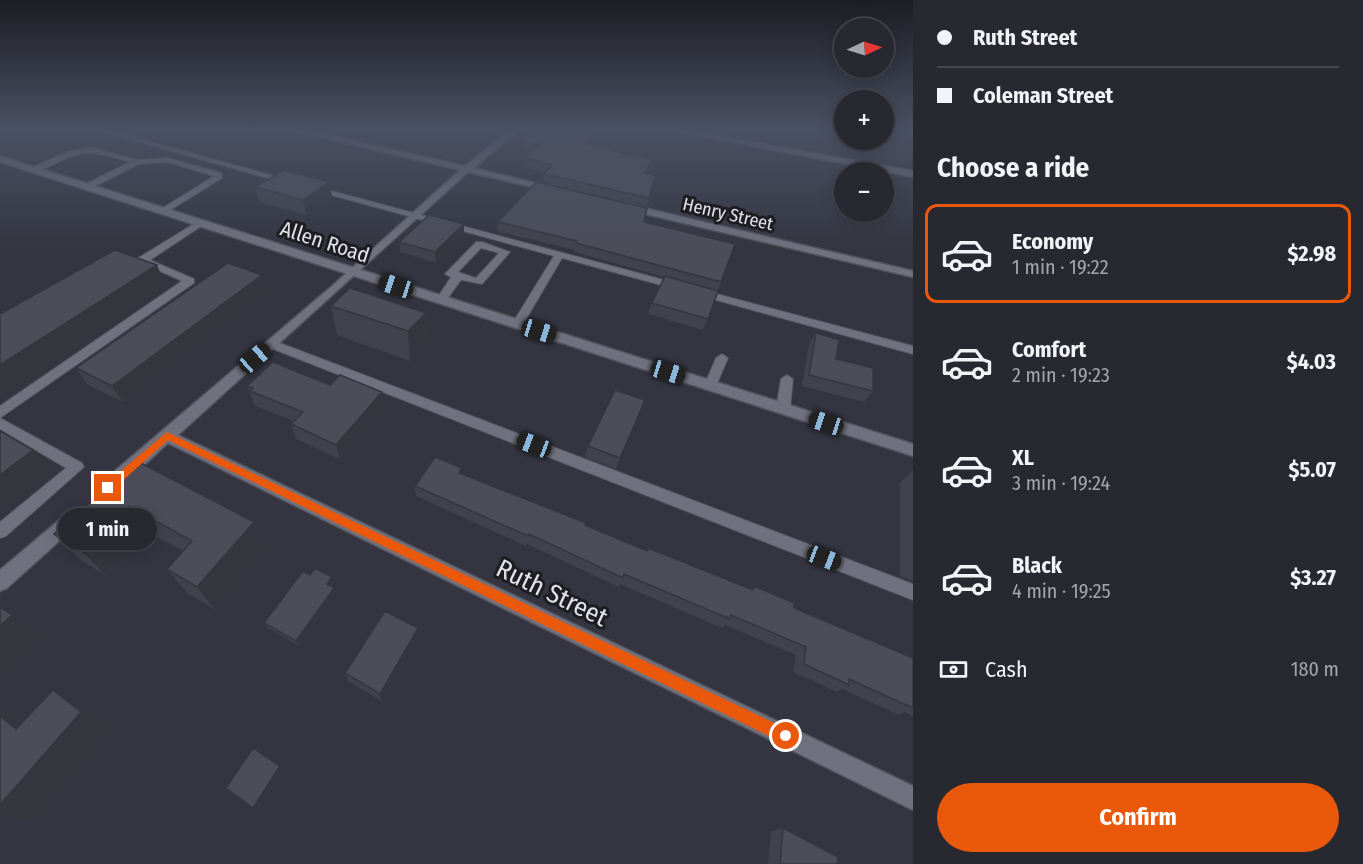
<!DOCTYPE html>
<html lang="en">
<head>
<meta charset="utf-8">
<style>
  body { margin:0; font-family:"Fira Sans Condensed",sans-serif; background:#2f3038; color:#f1f3f6; height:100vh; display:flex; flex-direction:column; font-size:22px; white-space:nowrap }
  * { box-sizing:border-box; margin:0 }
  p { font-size:20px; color:#a4a6ab }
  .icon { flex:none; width:33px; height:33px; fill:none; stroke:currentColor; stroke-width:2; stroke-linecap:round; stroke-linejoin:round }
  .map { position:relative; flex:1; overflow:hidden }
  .panel { display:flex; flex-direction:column; background:#272830; width:450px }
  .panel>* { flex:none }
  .banner { display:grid; align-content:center; height:132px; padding:0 24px; background:#272830 }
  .needle { width:39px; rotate:86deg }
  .buttons { position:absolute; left:834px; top:18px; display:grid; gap:12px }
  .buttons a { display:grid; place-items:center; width:60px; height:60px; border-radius:50%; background:#272830; box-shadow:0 3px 15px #0003,0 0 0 2px #43444c; font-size:30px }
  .end { position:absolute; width:27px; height:27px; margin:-14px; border:8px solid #ea580c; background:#fff; box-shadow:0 0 0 3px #fff }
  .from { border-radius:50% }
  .bubble { position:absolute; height:42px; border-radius:21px; background:#272830; box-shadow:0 3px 15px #0003,0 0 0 2px #43444c; font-size:20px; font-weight:700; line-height:42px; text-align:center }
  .car { position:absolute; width:18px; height:36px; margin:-18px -9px; border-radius:8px; box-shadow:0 0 4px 2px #0007; background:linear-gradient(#222 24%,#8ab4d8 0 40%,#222 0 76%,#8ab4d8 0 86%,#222 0) }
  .banner b { display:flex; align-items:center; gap:21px; height:57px; font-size:22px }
  .banner b+b { border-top:2px solid #43444c }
  .banner i { width:15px; height:15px; background:#f1f3f6 }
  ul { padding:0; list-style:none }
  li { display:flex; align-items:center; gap:18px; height:99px; margin:0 12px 9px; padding:0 12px; border:3px solid transparent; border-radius:12px }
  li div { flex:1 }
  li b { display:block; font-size:22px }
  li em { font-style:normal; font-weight:700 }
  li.active { border-color:#ea580c }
  li>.icon { width:54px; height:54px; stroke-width:1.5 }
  h2 { padding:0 24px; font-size:27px; line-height:72px }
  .pay { display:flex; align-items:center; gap:15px; height:66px; padding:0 24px; font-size:22px }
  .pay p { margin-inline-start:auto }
  .cta { display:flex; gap:12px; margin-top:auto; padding:12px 24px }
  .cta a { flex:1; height:69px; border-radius:36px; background:#ea580c; color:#fff; font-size:24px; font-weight:700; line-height:69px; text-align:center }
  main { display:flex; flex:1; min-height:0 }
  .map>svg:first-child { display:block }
</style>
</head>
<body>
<main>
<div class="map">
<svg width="913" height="864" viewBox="0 0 913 864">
  <rect width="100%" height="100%" fill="#343540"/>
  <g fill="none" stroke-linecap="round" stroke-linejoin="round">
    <defs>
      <path id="lane" d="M93,129H104L292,181L285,183Z
        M91,147L137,160L168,158L221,173L222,178L164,214L161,213V209L214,176L168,162L139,164L87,190L83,187L84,185L130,162C108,156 91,149 69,157C59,161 38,175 29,169L66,152Z
        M313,186L683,285L684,287L679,290L562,258L522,326H514L512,324L554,256L313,190Z
        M200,220L203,221V225L150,260L194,279V283L0,418V406L182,281L142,263L135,264L130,261L140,257Z
        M476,242H482L510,252L482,284L461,280L445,302H437L436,300L451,277L445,274ZM481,248L499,253L476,278L458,272Z
        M698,289L913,346V354L694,294L693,292Z
        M272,340L913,584V600L268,347L266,344Z
        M722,354L728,358L716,386L714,389H706L704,386L716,358Z
        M787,375L793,379L790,409L783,414L776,409L781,379Z
        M0,418L82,463L84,467L6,536L0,538V522L66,468L0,429Z"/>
      <path id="street" d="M287,129H300L465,166L511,129H520L474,168L559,189L554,192L468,172L178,435L913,786V810L168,443L128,480L122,481L116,480L114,475L116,470L331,287L460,170Z
        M665,129H681L913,171V177Z
        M627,204L913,271V277L624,209L622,207Z
        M70,514L76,516L79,521L76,526L7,588L0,591V570L64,516Z"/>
      <path id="secondary" d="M0,156L913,444V456L0,162Z"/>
    </defs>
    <use href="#lane" stroke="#53535d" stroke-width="2"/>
    <use href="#street" stroke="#53535d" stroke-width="3"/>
    <use href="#secondary" stroke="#53535d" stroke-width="3"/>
    <use href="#lane" fill="#70717e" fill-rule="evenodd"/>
    <use href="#street" fill="#70717e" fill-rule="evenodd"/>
    <use href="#secondary" fill="#70717e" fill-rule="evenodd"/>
  </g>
  <path fill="#41424d" d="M522,141L590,142L588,145L651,169L647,174L655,176L647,207L543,183L544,174L546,172L525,167V158L533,151L522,149Z
    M329,182L332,197L307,215L259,202L255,187Z
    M498,222H644L721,282L703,330L648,314L652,303L664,277L574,252V250L497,231Z
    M464,224V235L436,263L400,252L399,242Z
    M262,275L267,291L123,402L88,385L76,368Z
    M350,288L428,342L410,361L337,335L331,306Z
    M816,333L836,359L873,391L864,402L802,386L809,344Z
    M247,386L385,407L340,459L296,439L291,424L294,421L255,406Z
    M641,411L616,469L585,457L588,446Z
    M137,461L267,548L215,610L187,593L167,569L183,551L150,533L107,576L81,560L54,534Z
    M913,470V581L900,576V483Z
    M462,474L647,551L648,548L751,589L754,586L794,608L913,658V716L905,712L899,715L842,689L837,692L793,672L796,655L725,625L722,628L620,584L619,587L527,544L526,546L416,496L415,486Z
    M332,577L334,582L331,586L336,592L299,646L267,627L264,623Z
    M419,637L382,701L348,681L345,673Z
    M783,828L837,864H768L771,832Z"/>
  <path fill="#35363e" d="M592,134L590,142L581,152L583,144Z
    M653,160L651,169L642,182L644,173Z
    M329,182L332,197L307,215L303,200Z
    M464,224V235L436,263L435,252Z
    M157,265L166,286L1,398L0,396V365Z
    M262,275L267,291L123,402L112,386Z
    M426,313L428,342L410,361L408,331Z
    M382,392L385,407L340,459L336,445Z
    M645,400L641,411L616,469L620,458Z
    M33,450L52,470L0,512V475Z
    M129,506L150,533L107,576L81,551Z
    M254,522L267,548L215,610L197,587Z
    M332,577L334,582L329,589L327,584Z
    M334,588L336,592L299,646L296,641Z
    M0,606L45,637L0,682Z
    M418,628L419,637L382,701L380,694Z
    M53,690L85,709L112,729L35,822L0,814V805Z
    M0,704L53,745L16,729L0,716Z
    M280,766L283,769L257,810L253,808Z"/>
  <path fill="#4c4d59" stroke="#35363e" stroke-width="1.5" d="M535,129H567L592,134L583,144L653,160L644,173L655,176L649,198L544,174L552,165L525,158L540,144L522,141Z
    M284,170L329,182L303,200L255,187Z
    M536,182L647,208L644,222L735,244L721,282L576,243L577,241L498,222Z
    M429,215L464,224L435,252L399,242Z
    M115,250L157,265L0,365V314Z
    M228,263L262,275L112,386L76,368Z
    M665,276L718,291L708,319L652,303Z
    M350,288L426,313L408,331L331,306Z
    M816,333L839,340L836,359L873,368V391L809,375Z
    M273,362L330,385L340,375L382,392L336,445L291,424L303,412L250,391L253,388L247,386Z
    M615,390L645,400L620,458L588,446Z
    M0,431L33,450L0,475Z
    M435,457L462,468L459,473L586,523L585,525L647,551L648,548L753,590L754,586L794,603V608L913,658V708L849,679V685L804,664L806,647L731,615L730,619L624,574L623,578L529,534L528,536L415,486Z
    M137,461L254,522L197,587L167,569L192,541L129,506L81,551L54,534Z
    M315,568L332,577L327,584L334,588L296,641L264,623L303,571L310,575Z
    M0,607L12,615L0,626Z
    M385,611L418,628L380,694L345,673Z
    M53,690L81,712L0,805V716L16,729Z
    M253,748L280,766L253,808L226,788Z
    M783,828L838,857L837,864H780Z"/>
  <linearGradient id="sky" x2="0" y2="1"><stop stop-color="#1d1d23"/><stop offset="0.52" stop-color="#4a5164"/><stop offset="1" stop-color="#4a5164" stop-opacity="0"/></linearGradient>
  <rect width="913" height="250" fill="url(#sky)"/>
  <path fill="#ea580c" d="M167,432L791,731L793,736L791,742L786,744L781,742L168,440L111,491H104V485Z"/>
  <g text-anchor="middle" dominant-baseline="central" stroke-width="6" stroke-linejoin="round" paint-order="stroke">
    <g font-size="18" fill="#e1e2e9" stroke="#1d1d22">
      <text transform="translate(728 214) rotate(13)">Henry Street</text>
    </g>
    <g font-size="21" fill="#e1e2e9" stroke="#1d1d22">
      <text transform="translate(325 242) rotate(18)">Allen Road</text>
    </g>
    <g font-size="26" fill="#e1e2e9" stroke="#1d1d22">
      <text transform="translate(552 593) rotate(26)">Ruth Street</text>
    </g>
  </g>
</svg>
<div class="buttons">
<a><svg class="needle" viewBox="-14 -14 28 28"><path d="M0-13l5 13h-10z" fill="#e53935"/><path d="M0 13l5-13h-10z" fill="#a4a6ab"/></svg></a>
<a>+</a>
<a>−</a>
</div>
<i class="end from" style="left:786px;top:736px"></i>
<i class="end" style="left:108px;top:488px"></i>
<div class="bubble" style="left:58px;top:508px;width:99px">1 min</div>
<i class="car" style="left:396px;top:286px;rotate:288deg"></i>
<i class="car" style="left:539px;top:331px;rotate:107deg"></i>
<i class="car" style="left:255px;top:358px;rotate:49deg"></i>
<i class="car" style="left:668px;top:372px;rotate:107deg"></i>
<i class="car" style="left:826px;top:423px;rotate:288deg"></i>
<i class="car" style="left:534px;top:445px;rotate:291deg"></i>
<i class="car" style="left:824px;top:558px;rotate:111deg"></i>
</div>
<section class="panel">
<div class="banner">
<b><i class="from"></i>Ruth Street</b>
<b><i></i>Coleman Street</b>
</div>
<h2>Choose a ride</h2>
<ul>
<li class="active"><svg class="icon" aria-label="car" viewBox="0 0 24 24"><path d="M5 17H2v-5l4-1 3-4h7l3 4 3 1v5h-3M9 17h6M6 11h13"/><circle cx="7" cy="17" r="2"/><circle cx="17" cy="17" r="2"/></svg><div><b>Economy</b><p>1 min · 19:22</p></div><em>$2.98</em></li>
<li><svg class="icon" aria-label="car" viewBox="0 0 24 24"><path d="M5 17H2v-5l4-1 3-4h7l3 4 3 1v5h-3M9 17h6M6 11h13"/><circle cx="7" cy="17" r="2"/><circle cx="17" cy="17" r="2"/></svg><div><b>Comfort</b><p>2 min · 19:23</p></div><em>$4.03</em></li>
<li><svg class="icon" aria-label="car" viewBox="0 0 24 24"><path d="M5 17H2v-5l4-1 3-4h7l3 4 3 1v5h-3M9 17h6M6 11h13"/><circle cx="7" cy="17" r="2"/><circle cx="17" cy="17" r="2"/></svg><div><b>XL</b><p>3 min · 19:24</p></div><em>$5.07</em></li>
<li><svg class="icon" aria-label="car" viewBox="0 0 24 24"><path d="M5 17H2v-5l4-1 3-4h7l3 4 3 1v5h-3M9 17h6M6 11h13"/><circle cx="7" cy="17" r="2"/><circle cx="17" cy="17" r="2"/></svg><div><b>Black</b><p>4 min · 19:25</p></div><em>$3.27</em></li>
</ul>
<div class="pay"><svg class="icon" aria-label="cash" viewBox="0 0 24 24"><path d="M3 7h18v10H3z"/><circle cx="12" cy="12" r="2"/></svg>Cash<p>180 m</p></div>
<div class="cta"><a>Confirm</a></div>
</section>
</main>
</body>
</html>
